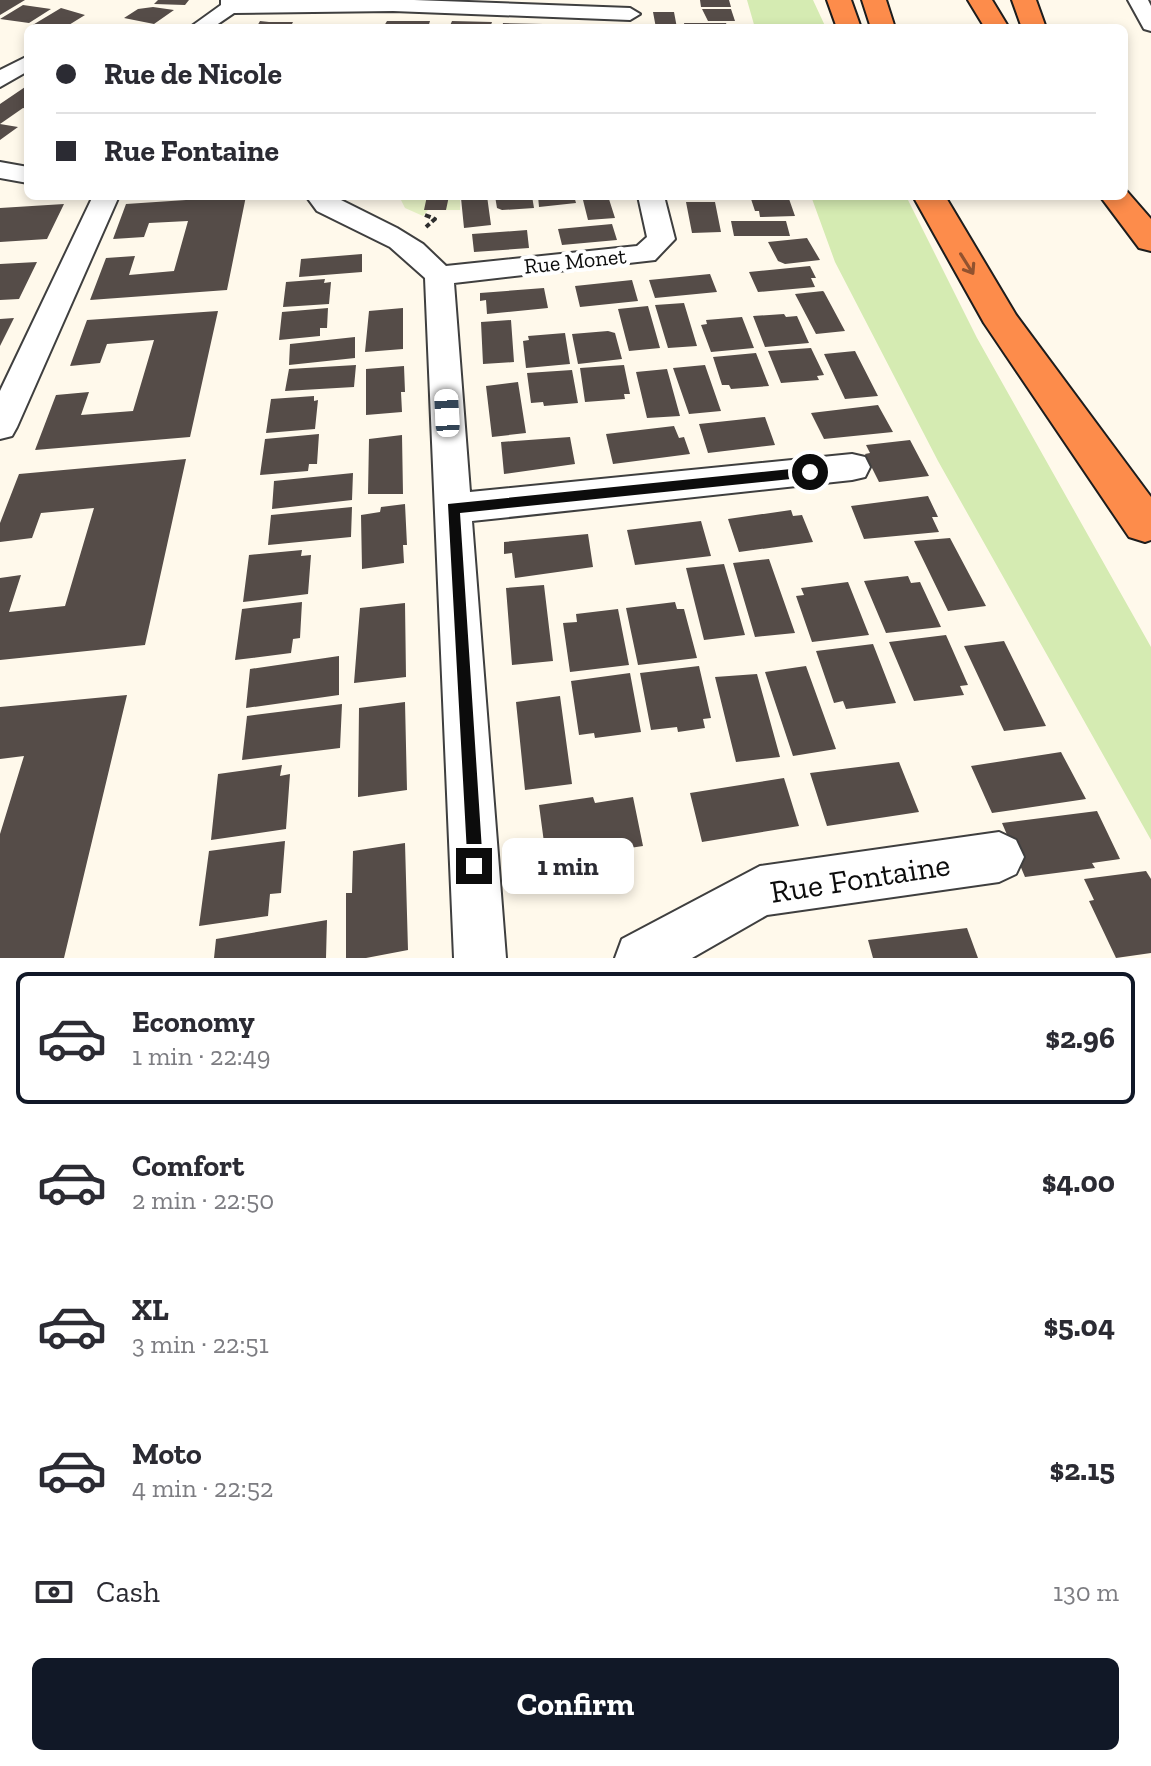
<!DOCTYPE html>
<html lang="en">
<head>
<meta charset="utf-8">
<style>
  body { margin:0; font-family:"Zilla Slab",serif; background:#f7f7f7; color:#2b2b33; height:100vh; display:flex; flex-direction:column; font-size:30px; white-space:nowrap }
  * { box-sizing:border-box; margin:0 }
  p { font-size:26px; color:#7c7c81 }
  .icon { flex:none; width:44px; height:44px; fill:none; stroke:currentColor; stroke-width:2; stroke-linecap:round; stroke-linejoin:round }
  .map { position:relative; height:958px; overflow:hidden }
  .panel { display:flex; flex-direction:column; background:#fff; flex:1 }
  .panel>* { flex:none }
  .top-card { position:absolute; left:24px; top:24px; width:1104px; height:176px; border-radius:12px; box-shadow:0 4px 12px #0003; display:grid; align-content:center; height:176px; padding:0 32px; background:#fff }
  .end { position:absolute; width:36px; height:36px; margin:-18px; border:10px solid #0c0c0c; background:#fff; box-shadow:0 0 0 4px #fff }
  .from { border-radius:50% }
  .bubble { position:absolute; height:56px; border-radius:12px; background:#fff; box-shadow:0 4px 12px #0003; font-size:26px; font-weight:700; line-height:56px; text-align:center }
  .car { position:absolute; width:24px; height:48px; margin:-24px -12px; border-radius:10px; box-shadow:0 0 6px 2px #0007; background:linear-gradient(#fff 24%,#345 0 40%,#fff 0 76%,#345 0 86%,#fff 0) }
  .top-card b { display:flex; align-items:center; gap:28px; height:76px; font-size:30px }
  .top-card b+b { border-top:2px solid #e1e1e2 }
  .top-card i { width:20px; height:20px; background:#2b2b33 }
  ul { padding:14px 0 0; list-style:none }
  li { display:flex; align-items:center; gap:24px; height:132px; margin:0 16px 12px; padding:0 16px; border:4px solid transparent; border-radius:12px }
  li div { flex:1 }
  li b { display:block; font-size:30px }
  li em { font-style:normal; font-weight:700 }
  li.current { border-color:#111827 }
  li>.icon { width:72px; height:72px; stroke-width:1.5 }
  .pay { display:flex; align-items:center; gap:20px; height:88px; padding:0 32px; font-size:30px }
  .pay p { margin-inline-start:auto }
  .primary-button { display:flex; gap:16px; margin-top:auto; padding:16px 32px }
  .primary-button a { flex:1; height:92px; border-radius:12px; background:#111827; color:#fff; font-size:32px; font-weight:700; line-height:92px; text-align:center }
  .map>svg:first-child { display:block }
</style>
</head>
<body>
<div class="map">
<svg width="1151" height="958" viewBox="0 0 1151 958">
  <rect width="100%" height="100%" fill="#fff9eb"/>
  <path fill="#d5ebb2" d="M747,0H813L826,28H755Z
    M811,196H906L977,338L1151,647V840L938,461L835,262Z"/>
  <path fill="#e6f2c5" d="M399,196H460V210H428L423,216L405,208Z"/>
  <path fill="#554c48" d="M0,0H25L0,15Z
    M158,0H189L185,5L154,4Z
    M700,0H729L731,7H701Z
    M23,5L51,9L29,23L0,19Z
    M153,7L174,10L154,24L124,18L138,9Z
    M61,8L85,15L64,28L31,26Z
    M702,9H731L735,21H708Z
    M653,12H674L677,28H656Z
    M260,21L269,22H293L290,28H256Z
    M387,21H430L428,28H387L384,26Z
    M452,21L492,22L490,28H449Z
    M503,23L543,24V28H502Z
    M684,23H726L728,28H685Z
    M28,85V109L23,108L0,124L18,127L0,140V104Z
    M246,196L227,290L90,300L106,258L135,256L129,275L174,271L188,221L149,223L144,237L113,239L126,204Z
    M427,196H449L446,210H424Z
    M487,196L491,225L464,228L461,198Z
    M495,196H532L534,208L502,210L497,208Z
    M538,196H574L576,203L539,207Z
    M582,196H608L615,218L588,220Z
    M750,196H788L795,216L760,217L759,211H755Z
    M686,202H715L721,232L692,233Z
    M64,204L47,239L0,242V208Z
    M731,221H786L790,236H734Z
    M612,224L617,240L562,245L558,229Z
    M527,230L529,248L474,252L472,234Z
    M807,238L820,260L785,264L778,261L768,242Z
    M362,254V272L299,277L301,259Z
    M37,262L19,299L0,300V264Z
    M810,266L816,278H811L815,287L758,292L749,272Z
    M710,274L717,292L655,298L649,280Z
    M325,279L324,283L331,282L329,304L283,307L286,282Z
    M632,280L638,301L580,307L575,286Z
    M544,288L548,308L487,314L486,300L480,301V293Z
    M823,291L824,292L845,331L816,334L795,294Z
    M684,303L697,346L668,348L655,305Z
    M648,306L660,348L629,351L618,309Z
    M328,308L327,328H320V336L279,340L282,312Z
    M403,308V349L365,352L369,311Z
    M218,311L190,437L35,450L56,395L89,392L81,415L133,411L154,340L107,344L100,363L70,366L87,320Z
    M784,314L786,317L797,316L809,343L765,347L753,316Z
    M742,317L754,348L711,352L701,325L707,324L706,320Z
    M14,318L0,346V319Z
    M511,320L514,362L483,364L481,322Z
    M608,331L615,333L622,359L578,364L572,334Z
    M565,333L570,364L526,368L523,341L529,340L528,336Z
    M355,337V358L289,365L290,344Z
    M811,348L824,375L817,376L819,380L781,383L768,351Z
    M855,351L878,396L845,399L824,354Z
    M756,353L769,386L731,389L729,385H722L713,357Z
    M356,365L354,387L285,391L289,369Z
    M624,365L630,394H624L625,399L585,402L580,368Z
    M705,365L721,411L689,414L673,368Z
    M404,366L405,392H401L402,412L366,415V369Z
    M667,369L680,416L647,418L636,372Z
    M572,370L578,403L544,406L543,402L531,403L527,373Z
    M518,382L526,433L492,437L486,386Z
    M314,396V401L318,400L315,429L266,433L271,399Z
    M878,405L893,432L824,439L811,413Z
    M765,417L775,445L708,453L699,424Z
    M674,426L679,438L684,437L690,454L613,464L606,434Z
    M319,434L317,464H309L308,471L260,475L265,439Z
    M402,435L403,494H368L369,439Z
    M570,437L575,464L504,474L501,442Z
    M910,440L929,476L879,482L865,454L870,453L866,445Z
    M186,459L145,645L0,660V578L21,575L9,612L65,606L94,508L41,513L32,538L0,542V523L19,474Z
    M353,473L352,500L272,509L274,481Z
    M928,496L938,517H932L939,532L864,539L851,506Z
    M405,504L407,545H403L404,563L362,569L361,515L380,512L381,507Z
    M352,507L351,537L268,545L271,515Z
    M791,510L793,516L802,515L813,542L739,552L728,519Z
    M701,521L711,556L635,565L627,530Z
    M588,534L593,567L515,578L512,553L504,554V542Z
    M950,538L986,606L948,611L914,541Z
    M302,550L301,556L311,555L308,594L243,602L249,555Z
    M769,559L795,633L755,637L733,563Z
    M724,564L745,635L704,640L686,568Z
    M908,576L911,583L920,582L941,627L886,633L864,581Z
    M848,582L869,635L812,642L796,596L804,595L801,588Z
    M544,585L553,661L512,665L506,588Z
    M302,602L300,638L293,639L291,653L235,660L242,609Z
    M675,602L677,609H684L697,658L638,665L626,608Z
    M405,603L406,677L354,683L360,608Z
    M618,609L629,665L570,672L563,623L577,622L576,614Z
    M946,635L968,685L960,686L964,695L914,701L889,642Z
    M1004,641L1046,726L1004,731L964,646Z
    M873,644L896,703L846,709L843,701L834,703L816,651Z
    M339,656V695L246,708L250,669Z
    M699,666L711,718L703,719L705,728L678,732L677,727L651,730L640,673Z
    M806,666L836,749L793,756L765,672Z
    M630,673L641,732L595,738L594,733L579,735L571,681Z
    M757,674L780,757L736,762L715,677Z
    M127,695L64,958H0V834L24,756L0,759V707Z
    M560,696L572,784L525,790L516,702Z
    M405,702L407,790L358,797L359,708Z
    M342,704L340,748L242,760L247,716Z
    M1061,752L1086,799L992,813L971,766Z
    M899,762L919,812L827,826L810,773Z
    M282,765L280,776L290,774L286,829L211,840L218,774Z
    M784,778L799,826L702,842L690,793Z
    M593,797L595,803L633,797L643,846L603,852L604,856L547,865L539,805Z
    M1097,811L1120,859L1092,863L1095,868L1025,877L1002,823Z
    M285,841L281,893L270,894L268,916L199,926L209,851Z
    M405,843L408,950L366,958H346V893H352L353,851Z
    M1146,871L1151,879V953L1116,958L1089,901L1094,900L1084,879Z
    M327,920L326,958H214L216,939Z
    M967,928L978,958H873L868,940Z"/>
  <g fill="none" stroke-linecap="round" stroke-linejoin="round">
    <defs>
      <path id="minor" d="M221,0H414L630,8L640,14L630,20L393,11L234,13L212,28H189L221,5Z
        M1128,0H1148L1151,6V31L1144,29Z
        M28,56V71L0,87V70Z
        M0,162L28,167V183L0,178Z
        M93,196H119L17,427L12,436L0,439V391Z
        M306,196H333L397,228L423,244L446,266L637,246L647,237L638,196H664L675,239L655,260L454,283L470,492L852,454L865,457L870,467L865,477L852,480L472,521L506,958H454L425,278L390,247L317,211Z
        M999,832L1016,840L1024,857L1016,874L999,882L767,915L692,958H615L622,939L760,866Z"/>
      <path id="highway" d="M827,0H851L861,28H837Z
        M862,0H886L895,28H871Z
        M968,0H992L1009,28H985Z
        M1012,0H1036L1046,28H1022Z
        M1124,188L1151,219V251L1139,248L1100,196H1124Z
        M913,196H945L1016,315L1151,497V540L1145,542L1129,537L984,323Z"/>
    </defs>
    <use href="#minor" stroke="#3f3f3f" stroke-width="4"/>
    <use href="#highway" stroke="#1d1d1d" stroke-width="4"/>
    <path stroke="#2e2e2e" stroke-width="4" stroke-dasharray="6 3" stroke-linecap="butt" d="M425,215L435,219L426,227"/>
    <use href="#minor" fill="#fff" fill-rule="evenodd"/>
    <use href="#highway" fill="#fd8c4b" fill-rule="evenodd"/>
  </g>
  <defs><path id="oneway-shaft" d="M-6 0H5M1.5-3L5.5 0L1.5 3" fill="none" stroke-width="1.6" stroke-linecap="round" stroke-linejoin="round" transform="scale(2)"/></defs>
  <use stroke="#91522f" href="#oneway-shaft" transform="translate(967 264) rotate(58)"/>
  <path fill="#0c0c0c" d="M810,467L816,472L810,477L460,513L483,866L481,872L474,875L468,872L448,504Z"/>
  <g text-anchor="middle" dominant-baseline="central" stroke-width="8" stroke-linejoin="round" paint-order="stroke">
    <g font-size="22" fill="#0c0c0c" stroke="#fff">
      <text transform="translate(575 261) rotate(-6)">Rue Monet</text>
    </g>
    <g font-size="32" fill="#0c0c0c" stroke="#fff">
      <text transform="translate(860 878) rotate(-9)">Rue Fontaine</text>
    </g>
  </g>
</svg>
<i class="end from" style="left:810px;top:472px"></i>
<i class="end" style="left:474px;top:866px"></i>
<div class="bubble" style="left:502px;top:838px;width:132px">1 min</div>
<i class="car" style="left:447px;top:413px;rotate:357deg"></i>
<div class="top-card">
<b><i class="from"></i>Rue de Nicole</b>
<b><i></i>Rue Fontaine</b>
</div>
</div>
<section class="panel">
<ul>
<li class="current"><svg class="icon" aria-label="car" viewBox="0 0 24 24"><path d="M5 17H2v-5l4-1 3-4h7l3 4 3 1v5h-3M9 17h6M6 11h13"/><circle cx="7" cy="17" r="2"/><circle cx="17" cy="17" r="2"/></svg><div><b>Economy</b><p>1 min · 22:49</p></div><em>$2.96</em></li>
<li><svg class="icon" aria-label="car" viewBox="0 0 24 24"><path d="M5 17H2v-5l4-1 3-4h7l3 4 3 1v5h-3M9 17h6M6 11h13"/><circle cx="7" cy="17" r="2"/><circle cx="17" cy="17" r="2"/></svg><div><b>Comfort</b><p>2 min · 22:50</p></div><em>$4.00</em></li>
<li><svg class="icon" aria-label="car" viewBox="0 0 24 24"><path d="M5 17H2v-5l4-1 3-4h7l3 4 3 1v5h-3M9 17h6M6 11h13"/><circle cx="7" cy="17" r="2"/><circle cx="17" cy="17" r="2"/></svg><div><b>XL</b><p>3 min · 22:51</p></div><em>$5.04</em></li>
<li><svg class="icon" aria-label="car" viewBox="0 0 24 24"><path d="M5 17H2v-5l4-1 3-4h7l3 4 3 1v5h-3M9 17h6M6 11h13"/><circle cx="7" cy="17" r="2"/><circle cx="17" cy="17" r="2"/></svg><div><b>Moto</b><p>4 min · 22:52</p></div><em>$2.15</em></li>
</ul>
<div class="pay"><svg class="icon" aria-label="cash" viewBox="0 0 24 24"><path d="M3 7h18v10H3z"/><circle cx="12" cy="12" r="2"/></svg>Cash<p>130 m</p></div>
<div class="primary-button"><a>Confirm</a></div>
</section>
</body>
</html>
